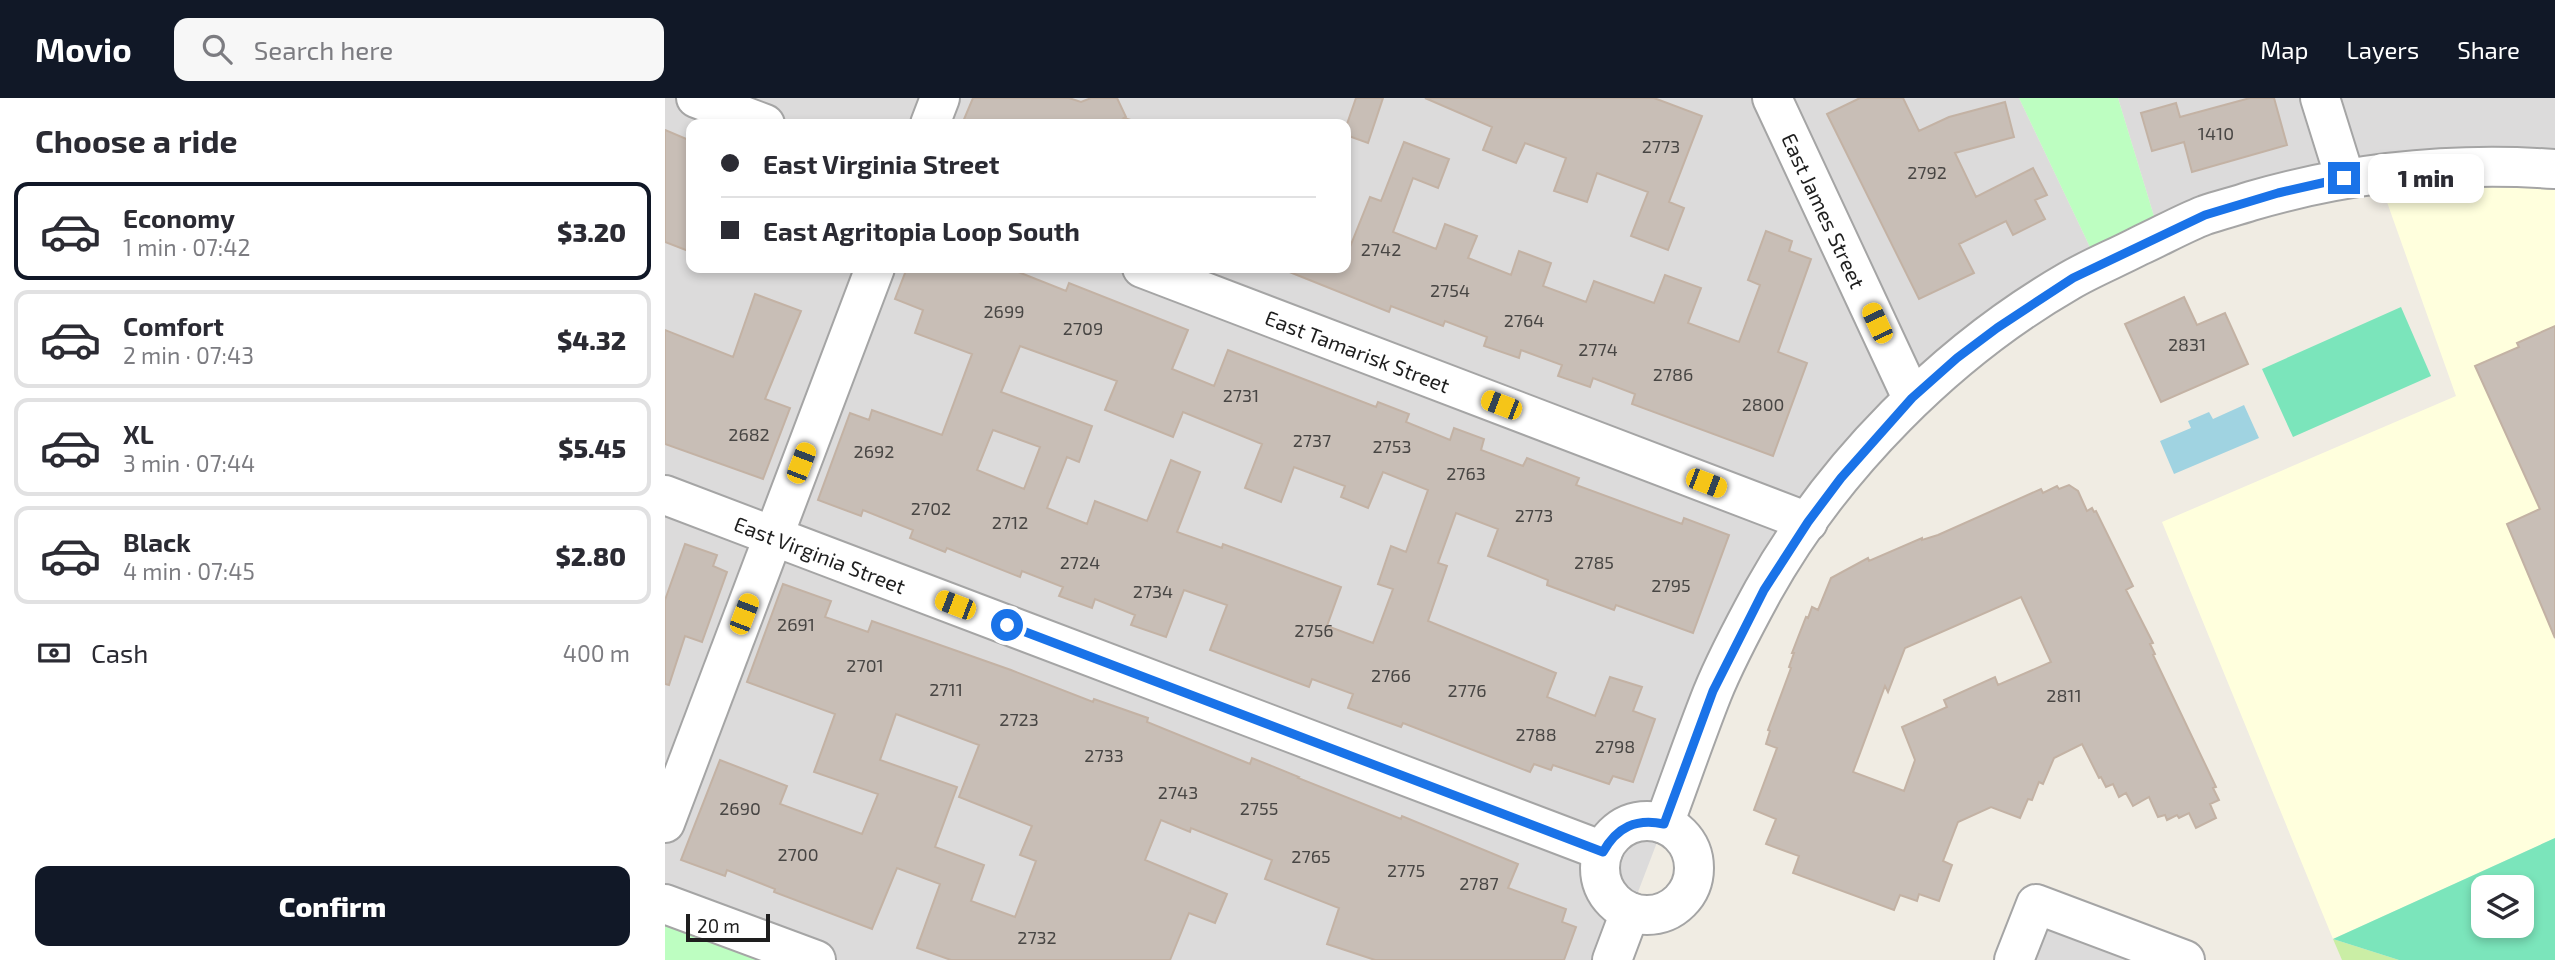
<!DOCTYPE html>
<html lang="en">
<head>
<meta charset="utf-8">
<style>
  body { margin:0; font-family:"Exo 2",sans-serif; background:#f7f7f7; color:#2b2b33; height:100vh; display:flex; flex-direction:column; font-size:26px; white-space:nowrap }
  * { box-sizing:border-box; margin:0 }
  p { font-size:23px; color:#7c7c81 }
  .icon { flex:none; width:38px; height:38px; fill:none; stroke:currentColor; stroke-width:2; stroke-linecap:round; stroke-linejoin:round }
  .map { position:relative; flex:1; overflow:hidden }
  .drawer { display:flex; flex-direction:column; background:#fff; width:665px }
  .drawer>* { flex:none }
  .hud { position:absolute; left:21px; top:21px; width:665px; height:154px; border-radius:14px; box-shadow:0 4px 10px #0003; display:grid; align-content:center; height:154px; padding:0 35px; background:#fff }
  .controls { position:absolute; left:1806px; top:777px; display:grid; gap:14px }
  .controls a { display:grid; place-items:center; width:63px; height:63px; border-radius:14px; background:#fff; box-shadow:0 4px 10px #0003; font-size:35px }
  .scale { position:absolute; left:21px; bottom:18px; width:84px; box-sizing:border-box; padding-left:7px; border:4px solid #1e1e1e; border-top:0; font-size:19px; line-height:24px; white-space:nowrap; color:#1e1e1e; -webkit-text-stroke:5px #fff; paint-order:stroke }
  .end { position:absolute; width:32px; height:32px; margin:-16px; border:9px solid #1a73e8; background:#fff; box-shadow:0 0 0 4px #fff }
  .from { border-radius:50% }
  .bubble { position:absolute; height:49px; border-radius:14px; background:#fff; box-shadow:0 4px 10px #0003; font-size:23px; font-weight:800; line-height:49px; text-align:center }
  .car { position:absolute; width:21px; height:42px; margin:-21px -10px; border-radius:9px; box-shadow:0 0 5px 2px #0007; background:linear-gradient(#f5c518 24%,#345 0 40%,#f5c518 0 76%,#345 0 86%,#f5c518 0) }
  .hud b { display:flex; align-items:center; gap:24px; height:66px; font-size:26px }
  .hud b+b { border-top:2px solid #e1e1e2 }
  .hud i { width:18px; height:18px; background:#2b2b33 }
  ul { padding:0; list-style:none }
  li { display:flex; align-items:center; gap:21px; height:98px; margin:0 14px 10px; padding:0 21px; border:4px solid #e1e1e2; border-radius:14px }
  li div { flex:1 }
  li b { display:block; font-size:26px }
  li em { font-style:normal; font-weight:800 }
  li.selected { border-color:#111827 }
  li>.icon { width:63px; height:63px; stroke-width:1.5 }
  h2 { padding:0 35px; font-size:32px; line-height:84px }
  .pay { display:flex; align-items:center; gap:18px; height:77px; padding:0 35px; font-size:26px }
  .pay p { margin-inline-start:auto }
  .action { display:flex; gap:14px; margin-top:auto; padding:14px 35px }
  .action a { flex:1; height:80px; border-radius:14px; background:#111827; color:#fff; font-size:28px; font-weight:800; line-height:80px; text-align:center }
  header { display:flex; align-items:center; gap:42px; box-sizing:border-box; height:98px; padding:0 35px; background:#111827; color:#fff }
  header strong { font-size:33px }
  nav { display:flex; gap:38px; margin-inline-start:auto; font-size:24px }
  .search { width:490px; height:63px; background:#f7f7f7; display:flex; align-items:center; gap:18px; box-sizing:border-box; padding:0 24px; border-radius:14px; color:#7c7c81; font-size:26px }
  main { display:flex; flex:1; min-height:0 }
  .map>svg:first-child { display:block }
</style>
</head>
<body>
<header>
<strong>Movio</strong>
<div class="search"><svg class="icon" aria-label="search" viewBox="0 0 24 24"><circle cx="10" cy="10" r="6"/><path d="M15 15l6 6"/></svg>Search here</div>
<nav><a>Map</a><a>Layers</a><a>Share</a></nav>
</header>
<main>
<section class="drawer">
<h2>Choose a ride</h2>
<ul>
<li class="selected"><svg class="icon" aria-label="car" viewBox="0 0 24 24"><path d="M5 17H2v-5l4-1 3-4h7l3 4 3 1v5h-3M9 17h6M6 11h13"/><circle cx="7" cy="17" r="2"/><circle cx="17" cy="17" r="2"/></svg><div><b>Economy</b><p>1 min · 07:42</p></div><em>$3.20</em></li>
<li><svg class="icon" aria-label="car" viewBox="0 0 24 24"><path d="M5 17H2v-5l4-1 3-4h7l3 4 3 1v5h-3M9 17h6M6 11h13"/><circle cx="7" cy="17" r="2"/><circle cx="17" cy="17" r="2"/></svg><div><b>Comfort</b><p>2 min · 07:43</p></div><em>$4.32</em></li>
<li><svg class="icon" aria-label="car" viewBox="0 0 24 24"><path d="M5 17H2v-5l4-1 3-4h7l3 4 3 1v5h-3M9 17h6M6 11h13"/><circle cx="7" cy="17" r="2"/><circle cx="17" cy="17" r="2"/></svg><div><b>XL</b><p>3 min · 07:44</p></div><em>$5.45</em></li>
<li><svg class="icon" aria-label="car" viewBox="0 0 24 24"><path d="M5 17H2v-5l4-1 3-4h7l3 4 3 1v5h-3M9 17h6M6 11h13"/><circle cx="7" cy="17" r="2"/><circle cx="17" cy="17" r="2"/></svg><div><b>Black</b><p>4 min · 07:45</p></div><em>$2.80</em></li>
</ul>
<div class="pay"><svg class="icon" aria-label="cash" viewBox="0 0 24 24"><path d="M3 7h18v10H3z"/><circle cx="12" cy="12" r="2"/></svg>Cash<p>400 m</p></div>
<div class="action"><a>Confirm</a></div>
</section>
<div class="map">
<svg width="1890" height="862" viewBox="0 0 1890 862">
  <rect width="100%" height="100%" fill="#f0ece3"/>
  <path fill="#dcdbdb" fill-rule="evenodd" d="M0,0H1354L1434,168L1176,380L999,726L947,862H0ZM26,26H681V170H26Z
    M1453,0H1890V71L1806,67L1495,138Z
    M1371,806L1520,862H1349Z"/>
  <path fill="#ffd" d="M1890,71V740L1668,841L1497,424L1791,298L1712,76Z"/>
  <path fill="#caeea5" d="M1668,841L1734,862H1677Z"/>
  <path fill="#bdfec1" d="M1354,0H1453L1495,138L1434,168Z
    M0,806L138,862H0Z"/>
  <path fill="#7be5bb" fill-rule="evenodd" d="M1736,209L1766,278L1628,339L1597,271Z
    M1890,740V862H1734L1668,841ZM1818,789H1857V828H1818Z"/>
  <path fill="#a0d3e1" d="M1579,307L1594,340L1509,376L1495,343L1526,330L1523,323L1544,314L1548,321Z"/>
  <path fill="#c8beb6" stroke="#c3b2a4" stroke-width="2" fill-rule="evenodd" d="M308,0H404L416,4L426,0H452L461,19L459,20L469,23L468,26H297Z
    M691,0H718L703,45L681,37V29Z
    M760,0H989L1037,18L1004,104L1019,110L1003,152L966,138L983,94L932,75L922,104L889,93L901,60L860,45L851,65L818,52L827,29Z
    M1195,0H1238L1254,33L1284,19L1340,4L1349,39L1290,55L1311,99L1368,70L1382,97L1370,102L1380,121L1348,137L1341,123L1294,146L1309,175L1254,201L1162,16Z
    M1585,0H1609L1622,47L1527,74L1519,44L1487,53L1476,15L1511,5L1515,19Z
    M0,32L26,43V154L0,144Z
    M739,44L784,61L773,90L748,80L728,134L771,151L780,126L812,138L803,160L846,177L854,153L886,165L878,188L921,204L929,183L989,205L1000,177L1036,190L1023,225L1074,244L1095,187L1083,182L1101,133L1127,143L1124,153L1146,161L1113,254L1142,265L1108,358L967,306L970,296L928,280L925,289L893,278L897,267L856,252L854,260L819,248L822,239L780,223L778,228L726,208L724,214L617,171L681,170V159L705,99L716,103Z
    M242,170H343L401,193L404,185L523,232L507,271L549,288L563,252L711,309L713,304L744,316L741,324L785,342L789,330L819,341L816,352L858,368L862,360L914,380L911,387L1017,426L1019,420L1064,437L1028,535L951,507L949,512L882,487L883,482L823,458L833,431L791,415L773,465L782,468L763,523L891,575L882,599L930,618L945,579L977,589L968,613L990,621L968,684L948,678L944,686L888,667L886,672L869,666L865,674L738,625L736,629L683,610L688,596L647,581L644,589L545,552L562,507L519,492L501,539L466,527L470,517L430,501L427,510L394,498L398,489L357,473L355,479L282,450L280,454L245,440L248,432L198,412L196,418L153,402L185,315L204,322L207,312L277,337L307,256L250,235L258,212L230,201ZM355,248L452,283L440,312L508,339L518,314L597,346L580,390L616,404L629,369L680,388L676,399L703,410L718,374L763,392L741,454L726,448L713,486L728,491L708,545L662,528L676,489L558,446L557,450L512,434L535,374L506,362L482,423L430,403L422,426L382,410L402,359L414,364L427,328L336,294ZM328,332L375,349L359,391L312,372Z
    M90,196L136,213L100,301L125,310L98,381L0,346V232L68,259Z
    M1519,199L1532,227L1560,215L1583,266L1496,304L1460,226Z
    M1890,228V540L1842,426L1875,411L1810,268L1854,249L1852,245Z
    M1404,387L1413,393L1422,413L1427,410L1429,414L1431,413L1468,488L1461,492L1488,545L1485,546L1490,556L1488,557L1551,689L1548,690L1554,702L1545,706L1551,720L1531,730L1524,715L1514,720L1512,717L1502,722L1500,717L1493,719L1484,699L1468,708L1461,695L1454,699L1448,686L1441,689L1436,679L1434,680L1417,646L1389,660L1378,686L1374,684L1367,702L1363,701L1355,720L1326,709L1293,724L1278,763L1287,767L1274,803L1254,796L1252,803L1235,797L1229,812L1128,775L1134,758L1101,746L1111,721L1089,712L1112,650L1101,646L1105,633L1103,632L1126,570L1124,569L1129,555H1127L1141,519L1143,520L1147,509L1153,512L1166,480L1203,460L1204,463L1257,440V442L1273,437L1376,391L1378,395L1392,388L1394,391ZM1356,499L1386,564L1333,587L1330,579L1279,602L1282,609L1237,629L1250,662L1239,693L1188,674L1220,588L1223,594L1240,550Z
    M20,446L52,457L48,468L62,474L37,544L20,538L4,587L0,586V502Z
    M118,486L166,503L160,519L203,534L207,523L346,572L428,604L429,601L483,620L482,624L585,666L587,660L634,679L633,680L736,721L737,718L853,766L843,790L901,811L897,824L911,829L899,862H710L662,846L674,810L600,781L607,762L526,730L525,734L496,722L480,762L562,796L550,825L524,815L505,862H286L252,850L275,786L232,770L207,831L109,794L110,791L62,772L60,778L16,762L55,662L122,688L115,706L197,736L213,696L149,674L170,616L82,584ZM231,616L314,647L294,699L367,728L355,757L371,763L350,819L306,803L319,767L270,749L292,689L215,662Z"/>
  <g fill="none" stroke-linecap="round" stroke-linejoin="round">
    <defs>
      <g id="minor">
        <path d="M31,0L100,26"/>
        <path id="s1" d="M1107,0L1247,300"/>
        <path d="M1655,0L1680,80"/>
        <path d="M265,26L275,0"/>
        <path id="s2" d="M477,170L1143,424"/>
        <path id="s3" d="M0,397L938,753"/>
        <circle cx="982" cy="770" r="47"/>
        <path d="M0,725L210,170"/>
        <path d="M999,726C1015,683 1030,639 1047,596C1061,561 1080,526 1098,493C1167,369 1281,254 1404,183C1426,170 1451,160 1474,148C1496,138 1517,126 1540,117C1555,112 1571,108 1586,103C1685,74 1787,64 1890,71"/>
        <path d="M0,806L151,862"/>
        <path d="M947,862L965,814"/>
        <path d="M1349,862L1371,806L1520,862"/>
      </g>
    </defs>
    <use href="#minor" stroke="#a5a5a5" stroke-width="42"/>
    <use href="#minor" stroke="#fff" stroke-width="38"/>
  </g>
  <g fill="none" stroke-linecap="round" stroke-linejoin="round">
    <path stroke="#1a73e8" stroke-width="9" d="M342,527L938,754C952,729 971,720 999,726L1048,593L1099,492L1143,424L1176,380L1247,300L1292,260L1332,230L1408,180L1540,117L1613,95L1679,80"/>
  </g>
  <g text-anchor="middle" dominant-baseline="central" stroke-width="6" stroke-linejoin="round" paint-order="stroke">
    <g font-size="18" fill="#484644">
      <text x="1551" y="35">1410</text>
      <text x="996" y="48">2773</text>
      <text x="1262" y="74">2792</text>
      <text x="716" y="151">2742</text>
      <text x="785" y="192">2754</text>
      <text x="339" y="213">2699</text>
      <text x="859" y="222">2764</text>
      <text x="418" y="230">2709</text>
      <text x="1522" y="246">2831</text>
      <text x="933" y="251">2774</text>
      <text x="1008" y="276">2786</text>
      <text x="576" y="297">2731</text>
      <text x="1098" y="306">2800</text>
      <text x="84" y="336">2682</text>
      <text x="647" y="342">2737</text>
      <text x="727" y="348">2753</text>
      <text x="209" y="353">2692</text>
      <text x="801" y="375">2763</text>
      <text x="266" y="410">2702</text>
      <text x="869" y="417">2773</text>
      <text x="345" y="424">2712</text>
      <text x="415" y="464">2724</text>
      <text x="929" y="464">2785</text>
      <text x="1006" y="487">2795</text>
      <text x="488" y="493">2734</text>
      <text x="131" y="526">2691</text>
      <text x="649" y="532">2756</text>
      <text x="200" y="567">2701</text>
      <text x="726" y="577">2766</text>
      <text x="281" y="591">2711</text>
      <text x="802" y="592">2776</text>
      <text x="1399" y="597">2811</text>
      <text x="354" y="621">2723</text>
      <text x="871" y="636">2788</text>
      <text x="950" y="648">2798</text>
      <text x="439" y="657">2733</text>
      <text x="513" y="694">2743</text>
      <text x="75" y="710">2690</text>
      <text x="594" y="710">2755</text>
      <text x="133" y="756">2700</text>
      <text x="646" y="758">2765</text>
      <text x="741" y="772">2775</text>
      <text x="814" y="785">2787</text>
      <text x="372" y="839">2732</text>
    </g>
    <g font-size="21" fill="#1e1e1e" stroke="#fff">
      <text stroke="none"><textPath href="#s1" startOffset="124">East James Street</textPath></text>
      <text stroke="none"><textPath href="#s2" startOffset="231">East Tamarisk Street</textPath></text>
      <text stroke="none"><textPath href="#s3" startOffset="166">East Virginia Street</textPath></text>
    </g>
  </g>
</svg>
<div class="controls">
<a><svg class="icon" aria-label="layers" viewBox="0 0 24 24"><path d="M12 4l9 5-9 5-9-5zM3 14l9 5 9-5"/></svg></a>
</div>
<div class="scale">20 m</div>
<i class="end from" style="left:342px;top:527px"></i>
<i class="end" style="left:1679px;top:80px"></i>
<div class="bubble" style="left:1703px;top:56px;width:116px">1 min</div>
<i class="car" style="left:1212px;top:225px;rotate:335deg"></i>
<i class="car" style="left:836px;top:307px;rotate:291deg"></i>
<i class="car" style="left:136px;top:365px;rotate:21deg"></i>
<i class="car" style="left:1041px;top:385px;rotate:111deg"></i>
<i class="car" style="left:290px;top:507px;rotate:291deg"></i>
<i class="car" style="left:79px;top:516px;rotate:21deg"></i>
<div class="hud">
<b><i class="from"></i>East Virginia Street</b>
<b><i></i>East Agritopia Loop South</b>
</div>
</div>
</main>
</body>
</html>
